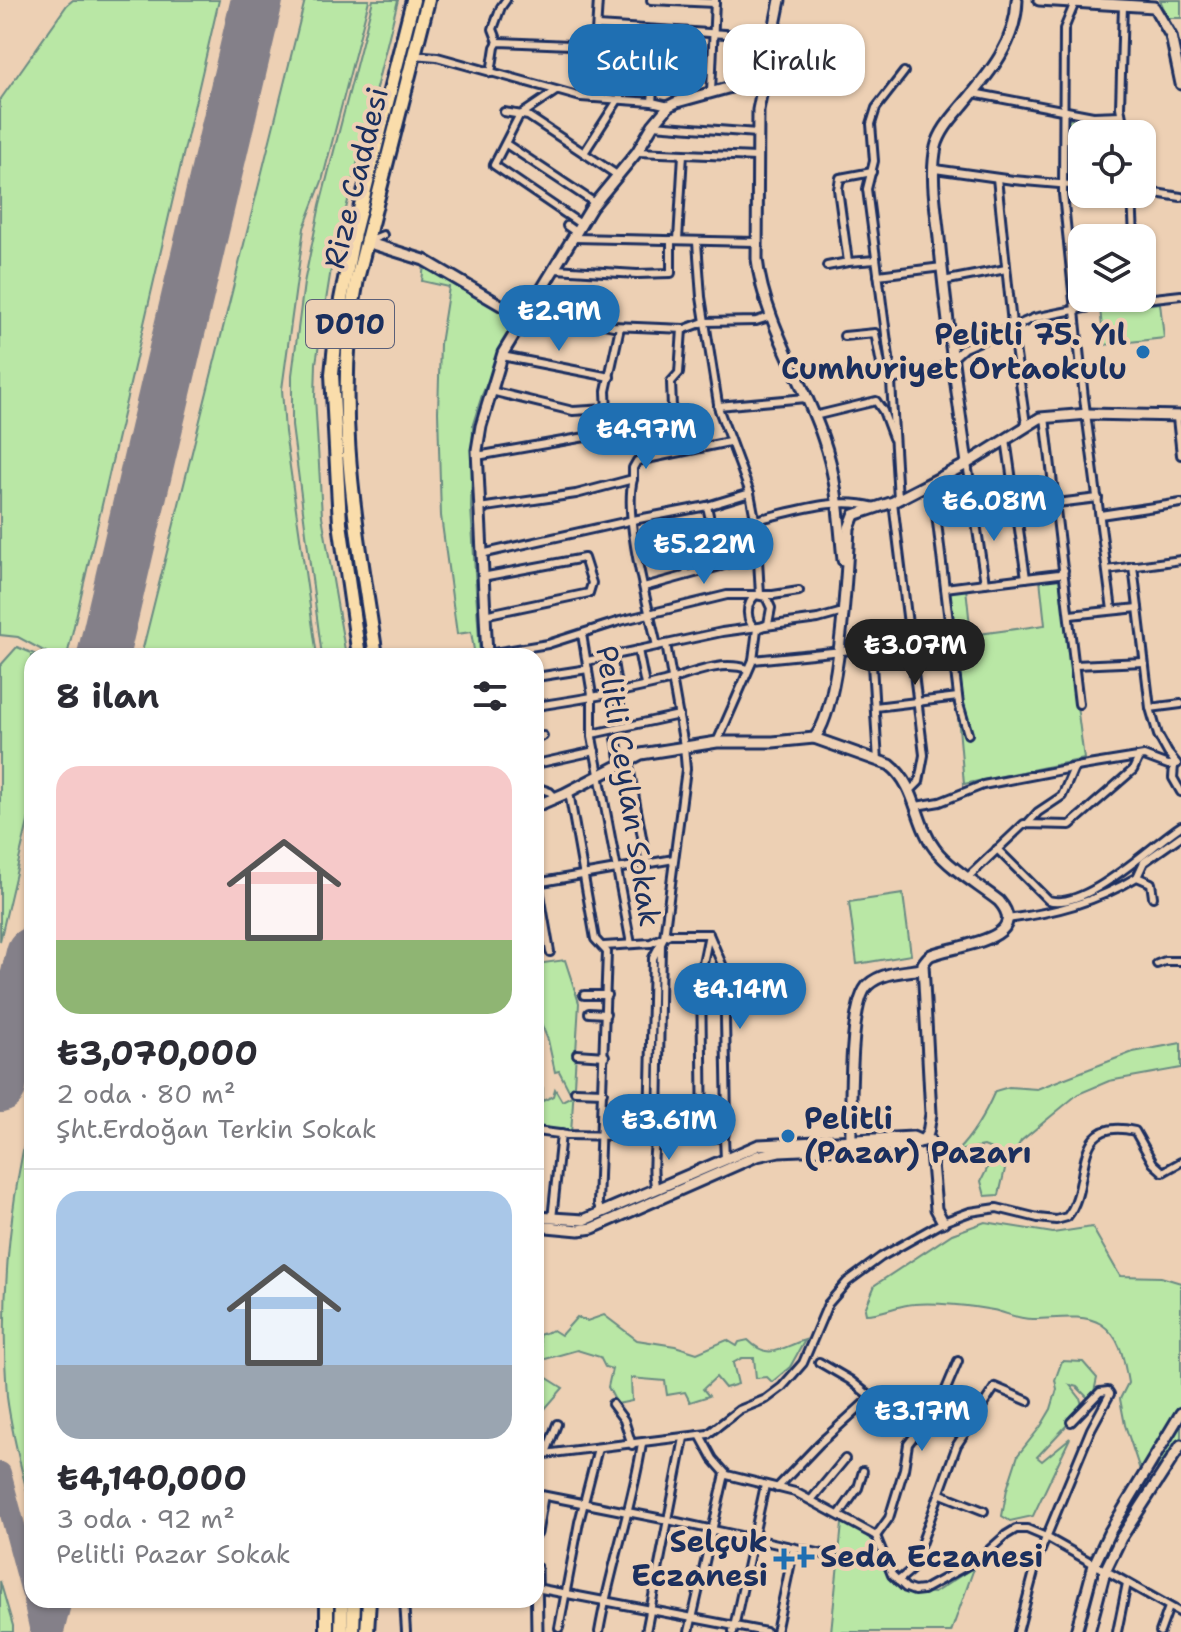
<!DOCTYPE html>
<html lang="tr">
<meta charset="utf-8">
<style>
body{margin:0;font-family:"Shantell Sans",sans-serif;background:#f2f2f3;color:#2b2b33;height:100vh;display:flex;flex-direction:column;font-size:30px;white-space:nowrap}
*{box-sizing:border-box;margin:0}
p{font-size:26px;color:#7c7c81}
.icon{flex:none;width:44px;height:44px;fill:none;stroke:currentColor;stroke-width:2;stroke-linecap:round;stroke-linejoin:round}
.map{position:relative;flex:1;overflow:hidden}
.sheet{position:absolute;left:24px;top:648px;width:520px;height:960px;display:flex;flex-direction:column;background:#fff;border-radius:24px;box-shadow:0 2px 6px #0004}
.sheet>*{flex:none}
.guide{position:absolute;left:568px;top:24px;width:492px;height:72px;display:flex;gap:16px}
.tools{position:absolute;left:1068px;top:120px;display:grid;gap:16px}
.tools a{display:grid;place-items:center;width:88px;height:88px;border-radius:16px;background:#fff;box-shadow:0 2px 6px #0004;font-size:40px}
.price{position:absolute;translate:-50% -68px;padding:0 18px;border-radius:28px;background:#1f6fb2;color:#fff;font-size:26px;line-height:52px;filter:drop-shadow(0 2px 4px #0008)}
.price::after{content:'';position:absolute;left:50%;top:48px;width:24px;height:18px;margin-left:-12px;background:inherit;clip-path:polygon(0 0,100% 0,50% 100%)}
.price.selected{background:#222;color:#fff}
ul{padding:0;list-style:none}
li{display:grid;align-content:center;gap:16px;height:424px;padding:0 32px}
li+li{border-top:2px solid #e1e1e2}
li span{display:grid;place-items:center;height:248px;border-radius:24px;color:#555}
li>.icon{margin-inline-start:auto}
span .icon{width:144px;height:144px;fill:#fffc;stroke-width:1}
li b{font-size:34px}
h2{display:flex;justify-content:space-between;align-items:center;height:96px;padding:0 32px;font-size:34px}
.tag{padding:0 28px;border-radius:24px;background:#fff;box-shadow:0 2px 6px #0004;font-size:28px;line-height:72px}
.tag.selected{background:#1f6fb2;color:#fff}
.map>svg:first-child{display:block}
</style>
<div class="map">
<svg width="1181" height="1632" viewBox="0 0 1181 1632">
<rect width="100%" height="100%" fill="#edd0b4"/>
<filter id="ink" filterUnits="userSpaceOnUse"><feTurbulence type="fractalNoise" baseFrequency=".0125" numOctaves="2"/><feDisplacementMap in="SourceGraphic" scale="16" xChannelSelector="R" yChannelSelector="G"/><feConvolveMatrix kernelMatrix="1 2 1 2 8 2 1 2 1" color-interpolation-filters="sRGB"/></filter>
<g filter="url(#ink)">
<!-- green -->
<g fill="#b9e7a5" stroke="#6a8b82" stroke-width="2">
<polygon points="73,0 219,0 67,656 53,656 18,637 0,635 0,100 67,5"/>
<polygon points="305,0 369,0 322,181 304,228 282,389 285,432 317,656 141,656"/>
<polygon points="373,0 398,0 331,269 316,363 315,397 322,516 346,656 322,656 292,426 292,375 304,283 320,205"/>
<polygon points="1160,0 1181,0 1181,18 1168,18"/>
<polygon points="1068,119 1114,124 1116,134 1082,134 1082,179 1066,178"/>
<polygon points="424,265 510,314 512,323 482,395 473,424 471,507 480,656 475,656 471,632 457,634 441,516 438,412 440,344 449,287 422,281"/>
<polygon points="1160,303 1164,338 1104,345 1100,309"/>
<polygon points="1060,575 1084,759 964,784 947,590 966,588 971,635 1045,625 1040,579"/>
<polygon points="17,647 39,656 32,656 32,805 0,941 0,666"/>
<polygon points="903,894 911,955 857,964 849,902"/>
<polygon points="565,960 579,1003 571,1134 536,1129 536,1079 543,1088 543,1101 553,1096 555,1089 562,1101 572,1096 559,1071 555,1072 548,1040 536,1011 536,964"/>
<path d="M1181,1043V1068L1109,1081L1078,1094L1021,1141L1005,1169L999,1195L985,1196L981,1181L996,1151L984,1146L957,1151C974,1134 985,1114 995,1091L1009,1087L1037,1089L1133,1052Z"/>
<path d="M32,1110V1512C23,1474 12,1436 7,1397C0,1300 9,1205 32,1110Z"/>
<path d="M985,1222L1053,1233L1092,1227L1120,1276L1161,1277L1181,1283V1437L1162,1465L1142,1476L1125,1425L1120,1399L1128,1383C1124,1361 1122,1338 1101,1324C1082,1313 1055,1319 1035,1319C1019,1320 1007,1313 993,1310C972,1306 935,1302 914,1304C897,1305 883,1314 866,1314L865,1309L875,1285L952,1234Z"/>
<path d="M604,1315L637,1340L675,1346L697,1353L727,1340L737,1346L739,1342L748,1340C770,1362 781,1347 805,1340L790,1367L772,1382L767,1377L756,1378L754,1358H742L733,1363L738,1384L725,1388L716,1377L703,1389L709,1396L690,1402L685,1392L667,1395L665,1381L631,1378L632,1401L617,1404L608,1387L612,1369L605,1367L600,1357L577,1350L542,1360L539,1335L553,1330L561,1335L577,1317L587,1321Z"/>
<polygon points="1062,1361 1083,1362 1097,1378 1094,1392 1089,1399 1077,1387 1070,1385 1080,1398 1083,1408 1037,1457 1042,1461 1070,1438 1033,1516 1010,1521 1002,1516 1007,1489 1018,1455 1041,1426 1051,1409 1057,1389 1055,1380"/>
<polygon points="544,1376 563,1388 536,1419 536,1385"/>
<polygon points="846,1523 873,1538 906,1591 934,1593 971,1569 973,1571 951,1632 831,1632 842,1524"/>
<polygon points="0,1581 13,1626 13,1632 0,1632"/>
</g>
<g fill="none" stroke-linecap="round" stroke-linejoin="round">
<!-- taxiway -->
<g stroke="#848089" stroke-width="22">
<polyline points="0,1473 32,1592"/>
<polyline points="34,1600 41,1632"/>
<polyline points="53,1632 61,1600"/>
</g>
<!-- runway -->
<g stroke="#848089" stroke-width="52">
<polyline points="103,656 257,0"/>
<polyline points="0,1087 32,953"/>
</g>
<defs>
<g id="street">
<polyline points="651,0 715,3"/>
<polyline points="1076,0 1064,29 1063,194 1084,398 1112,610"/>
<polyline points="1123,5 1120,107 1125,134"/>
<polyline points="597,26 773,37"/>
<polyline points="498,42 493,29 501,7 506,0"/>
<polyline points="413,55 437,57 581,97 652,102 669,106"/>
<polyline points="491,73 495,47 498,42 595,46"/>
<polyline points="556,91 519,116 494,165 582,225"/>
<polyline points="711,92 715,0"/>
<polyline points="973,93 1093,116 1121,115"/>
<polyline points="592,98 598,0"/>
<polyline points="652,102 658,30"/>
<polyline points="504,112 528,116 617,175"/>
<polyline points="653,125 757,133"/>
<polyline points="506,144 595,203"/>
<polyline points="637,152 756,157"/>
<polyline points="584,153 618,100"/>
<polyline points="935,169 1013,180 1082,186"/>
<polyline points="872,172 840,178 838,189 848,262 876,260"/>
<polyline points="997,178 1013,334 1026,424"/>
<polyline points="1142,191 1181,197"/>
<polyline points="1132,194 1134,238"/>
<polyline points="567,226 577,233"/>
<polyline points="574,238 756,242"/>
<polyline points="678,240 683,154"/>
<polyline points="368,241 383,235"/>
<polyline points="697,242 701,297 719,410 750,493 756,524 760,595"/>
<polyline points="827,266 848,262"/>
<polyline points="555,269 637,274 671,273 671,240"/>
<polyline points="878,275 942,267"/>
<polyline points="943,281 1006,269"/>
<polyline points="534,301 546,310 557,314 613,326 685,329 704,322 756,321 772,316"/>
<polyline points="844,336 875,333 882,370 892,380 942,368 964,348 1034,318 1109,303 1181,295"/>
<polyline points="502,356 610,377"/>
<polyline points="491,391 573,411 607,409"/>
<polyline points="718,406 806,398"/>
<polyline points="814,416 876,401 883,411 893,438"/>
<polyline points="1045,417 1079,704"/>
<polyline points="1177,418 1181,455"/>
<polyline points="608,433 606,391 620,327"/>
<polyline points="1006,439 1026,578"/>
<polyline points="477,456 614,432 668,416 672,408 671,382 679,373 682,329"/>
<polyline points="967,463 985,583 1059,574 1064,570"/>
<polyline points="633,479 633,468 637,461 729,442"/>
<polyline points="932,481 959,704 968,734"/>
<polyline points="898,499 890,365 867,189 874,161 871,124 876,108 904,72"/>
<polyline points="893,502 924,755 919,782 910,791"/>
<polyline points="707,506 720,566"/>
<path d="M479,508L576,494L633,479C623,518 648,605 657,646"/>
<polyline points="975,513 1098,498"/>
<polyline points="1100,515 1181,503"/>
<path d="M755,520C794,512 835,496 875,507"/>
<polyline points="481,554 633,520 707,506 750,493"/>
<polyline points="1107,570 1181,560"/>
<polyline points="687,575 682,550 685,545 714,537"/>
<polyline points="482,577 584,558 592,583 589,593 484,615"/>
<polyline points="644,587 757,556"/>
<polyline points="945,588 985,583"/>
<path d="M756,595L766,597L771,608L768,624L757,629C745,622 745,604 756,595Z"/>
<polyline points="1070,615 1138,608"/>
<polyline points="582,634 592,695 592,737 631,944"/>
<polyline points="871,648 878,761"/>
<polyline points="638,650 645,685"/>
<polyline points="487,654 548,644 620,621 727,595 773,595 799,591"/>
<polyline points="612,655 620,705"/>
<polyline points="753,660 951,640"/>
<polyline points="587,661 722,632 818,619 843,612"/>
<polyline points="1075,665 1144,662"/>
<polyline points="536,677 588,669"/>
<path d="M536,706C577,700 624,692 664,682C691,674 720,660 748,669"/>
<polyline points="875,707 958,697"/>
<polyline points="1150,708 1181,704"/>
<polyline points="592,734 679,715"/>
<polyline points="536,738 543,736"/>
<polyline points="616,738 621,763"/>
<polyline points="717,742 753,660 757,629"/>
<polyline points="628,761 647,864"/>
<polyline points="536,764 595,751"/>
<polyline points="1174,765 1173,778 1181,792"/>
<polyline points="536,787 550,792 556,798"/>
<polyline points="569,792 595,939 607,952 598,1204 601,1213"/>
<polyline points="916,806 940,802 983,785 1082,766 1144,756 1168,765 1177,764 1168,753 1158,735 1150,708 1133,566"/>
<polyline points="1028,823 1038,812 1062,796 1074,768"/>
<path d="M997,849L1048,900C1086,911 1150,846 1181,826"/>
<polyline points="968,877 1024,824 1070,825 1133,770 1139,757"/>
<polyline points="1137,877 1144,862 1181,836"/>
<polyline points="536,883 674,859"/>
<polyline points="538,883 550,952"/>
<path d="M1007,919C1054,913 1096,902 1137,877L1151,883L1153,897"/>
<polyline points="709,934 724,969 727,1118 724,1138"/>
<polyline points="604,946 651,943 670,934 709,934 701,973 703,1138"/>
<polyline points="1157,964 1165,961 1181,961"/>
<polyline points="584,995 607,995"/>
<polyline points="589,1013 606,1014"/>
<polyline points="577,1054 605,1056"/>
<polyline points="575,1091 603,1092"/>
<polyline points="536,1131 567,1135 724,1138 725,1159"/>
<polyline points="655,1137 649,1126 653,958 664,937 686,769 684,746 666,644"/>
<path d="M656,1190C651,1170 654,1145 658,1125L661,943"/>
<polyline points="552,1219 561,1134"/>
<polyline points="612,1404 624,1420 632,1445"/>
<polyline points="700,1435 713,1459 727,1475 795,1492 869,1532 876,1536 892,1575 906,1588 914,1591 923,1590 979,1559 1006,1535 1016,1529 1027,1529 1046,1537 1181,1613"/>
<polyline points="546,1453 557,1424"/>
<path d="M536,1455L708,1434L739,1410L766,1399L782,1387L803,1363L828,1304L847,1282L881,1257L943,1222L970,1212L997,1208L1038,1218L1056,1220L1067,1217C1094,1184 1068,1115 1135,1131L1153,1163L1163,1172L1181,1162"/>
<polyline points="777,1488 820,1443 871,1397 850,1380 819,1362"/>
<polyline points="536,1494 668,1520 832,1556"/>
<polyline points="941,1494 984,1511"/>
<polyline points="811,1500 845,1459"/>
<polyline points="839,1515 858,1488 863,1471"/>
<polyline points="876,1536 889,1518 904,1469 908,1444 921,1427 936,1413 958,1361"/>
<polyline points="898,1581 911,1570 916,1558 957,1445 995,1387 1028,1401"/>
<polyline points="536,1588 766,1632"/>
<polyline points="404,1600 406,1632"/>
<polyline points="559,1628 579,1522 598,1448"/>
<path d="M599,1632C610,1568 632,1508 642,1444"/>
<polyline points="646,1632 684,1438"/>
<polyline points="689,1632 725,1474"/>
<polyline points="733,1632 765,1485"/>
<polyline points="776,1632 794,1548"/>
<polyline points="1018,1632 1038,1557 1091,1429 1110,1394 1108,1391 1100,1392 1071,1422"/>
<polyline points="1117,1632 1127,1583"/>
<polyline points="1160,1632 1169,1607"/>
</g>
<g id="secondary">
<path d="M780,0L758,110L757,259C764,322 803,379 823,438C837,477 839,519 843,560"/>
<polyline points="1039,0 1154,7 1171,36 1181,84"/>
<polyline points="366,242 424,260 523,318"/>
<path d="M967,463C956,388 946,313 939,238C936,209 930,175 936,147C940,131 952,118 962,106C989,74 1016,43 1017,0"/>
<polyline points="487,656 477,450 481,426 503,353 591,208 637,152 653,125 669,106 677,102 742,84 764,84"/>
<path d="M814,738L890,765C917,786 915,823 935,849C949,868 980,886 999,901C1034,941 950,946 931,955C927,957 926,960 923,964L931,1114L928,1133L922,1141"/>
<path d="M536,806L564,794L641,754L717,742H773L814,738C840,711 847,569 849,528L854,515L893,502L963,466L1040,418L1088,414L1181,416"/>
<path d="M851,1146C851,1116 848,1003 868,985C882,972 904,972 922,969"/>
<polyline points="536,1217 584,1220 759,1145 913,1137 922,1141 930,1140 936,1209 943,1222"/>
<polyline points="536,1226 579,1230 593,1228 757,1156 779,1151 911,1145 922,1141"/>
<polyline points="536,1533 542,1497"/>
<polyline points="536,1569 537,1632"/>
<polyline points="1076,1632 1094,1565 1109,1533 1181,1413"/>
<polyline points="1089,1632 1105,1571 1121,1538 1181,1445"/>
</g>
<g id="highway">
<polyline points="359,656 340,523 332,374 338,315 354,233 413,0"/>
<path d="M376,656C357,530 332,406 357,279L428,0"/>
<polyline points="327,1632 327,1600"/>
<polyline points="341,1632 342,1600"/>
<polyline points="353,1632 354,1600"/>
<polyline points="367,1632 369,1600"/>
</g>
</defs>
<!-- street casing -->
<use href="#street" stroke="#1b2f5e" stroke-width="12"/>
<!-- secondary casing -->
<use href="#secondary" stroke="#1b2f5e" stroke-width="15"/>
<!-- highway casing -->
<use href="#highway" stroke="#1b2f5e" stroke-width="18"/>
<!-- street -->
<use href="#street" stroke="#edd0b4" stroke-width="6"/>
<!-- secondary -->
<use href="#secondary" stroke="#edd0b4" stroke-width="9"/>
<!-- highway -->
<use href="#highway" stroke="#faddab" stroke-width="12"/>
</g>
</g>
<!-- markers -->
<g fill="#1f6fb2" stroke="#edd0b4" stroke-width="3">
<circle cx="1143" cy="352" r="8"/>
<circle cx="788" cy="1136" r="8"/>
<path d="M800 1545h8v8h8v8h-8v8h-8v-8h-8v-8h8z"/>
<path d="M780 1547h8v8h8v8h-8v8h-8v-8h-8v-8h8z"/>
</g>
<g text-anchor="middle" stroke-width="8" stroke-linejoin="round" paint-order="stroke">
<!-- shield labels -->
<rect fill="#edd0b4" stroke="#5a5f78" stroke-width="2" x="306" y="300" width="88" height="48" rx="6"/>
<g font-size="28" font-weight="bold" fill="#1b2f5e">
<text x="350" y="334">D010</text>
</g>
<!-- street labels -->
<g font-size="30" fill="#1b2f5e" stroke="#edd0b4">
<text transform="translate(356 178) rotate(-76)" y="10">Rize Caddesi</text>
<text transform="translate(628 786) rotate(81)" y="10">Pelitli Ceylan Sokak</text>
</g>
<!-- poi labels -->
<g font-size="30" font-weight="bold" fill="#1b2f5e" stroke="#edd0b4" text-anchor="end">
<text x="1127" y="345">Pelitli 75. Yıl<tspan x="1127" dy="34">Cumhuriyet Ortaokulu</tspan></text>
<text x="804" y="1129" text-anchor="start">Pelitli<tspan x="804" dy="34">(Pazar) Pazarı</tspan></text>
<text x="768" y="1552">Selçuk<tspan x="768" dy="34">Eczanesi</tspan></text>
<text x="820" y="1567" text-anchor="start">Seda Eczanesi</text>
</g>
</g>
</svg>
<div class="tools">
<a><svg class="icon" aria-label="locate" viewBox="0 0 24 24"><circle cx="12" cy="12" r="6"/><path d="M12 2v4M12 18v4M2 12h4M18 12h4"/></svg></a>
<a><svg class="icon" aria-label="layers" viewBox="0 0 24 24"><path d="M12 4l9 5-9 5-9-5zM3 14l9 5 9-5"/></svg></a>
</div>
<b class="price" style="left:559px;top:353px">₺2.9M</b>
<b class="price" style="left:646px;top:471px">₺4.97M</b>
<b class="price" style="left:994px;top:543px">₺6.08M</b>
<b class="price" style="left:704px;top:586px">₺5.22M</b>
<b class="price selected" style="left:915px;top:687px">₺3.07M</b>
<b class="price" style="left:740px;top:1031px">₺4.14M</b>
<b class="price" style="left:669px;top:1162px">₺3.61M</b>
<b class="price" style="left:922px;top:1453px">₺3.17M</b>
<div class="guide">
<a class="tag selected">Satılık</a>
<a class="tag">Kiralık</a>
</div>
<section class="sheet">
<h2>8 ilan<svg class="icon" aria-label="filters" viewBox="0 0 24 24"><path d="M4 7h16M4 17h16"/><circle cx="9" cy="7" r="2"/><circle cx="15" cy="17" r="2"/></svg></h2>
<ul>
<li><span style="background:linear-gradient(#f6c9c9 70%,#8fb573 0)"><svg class="icon" aria-label="home" viewBox="0 0 24 24"><path d="M3 11l9-7 9 7M6 9v11h12V9"/></svg></span><div><b>₺3,070,000</b><p>2 oda · 80 m²</p><p>Şht.Erdoğan Terkin Sokak</p></div></li>
<li><span style="background:linear-gradient(#a9c7e8 70%,#9aa5b1 0)"><svg class="icon" aria-label="home" viewBox="0 0 24 24"><path d="M3 11l9-7 9 7M6 9v11h12V9"/></svg></span><div><b>₺4,140,000</b><p>3 oda · 92 m²</p><p>Pelitli Pazar Sokak</p></div></li>
</ul>
</section>
</div>
